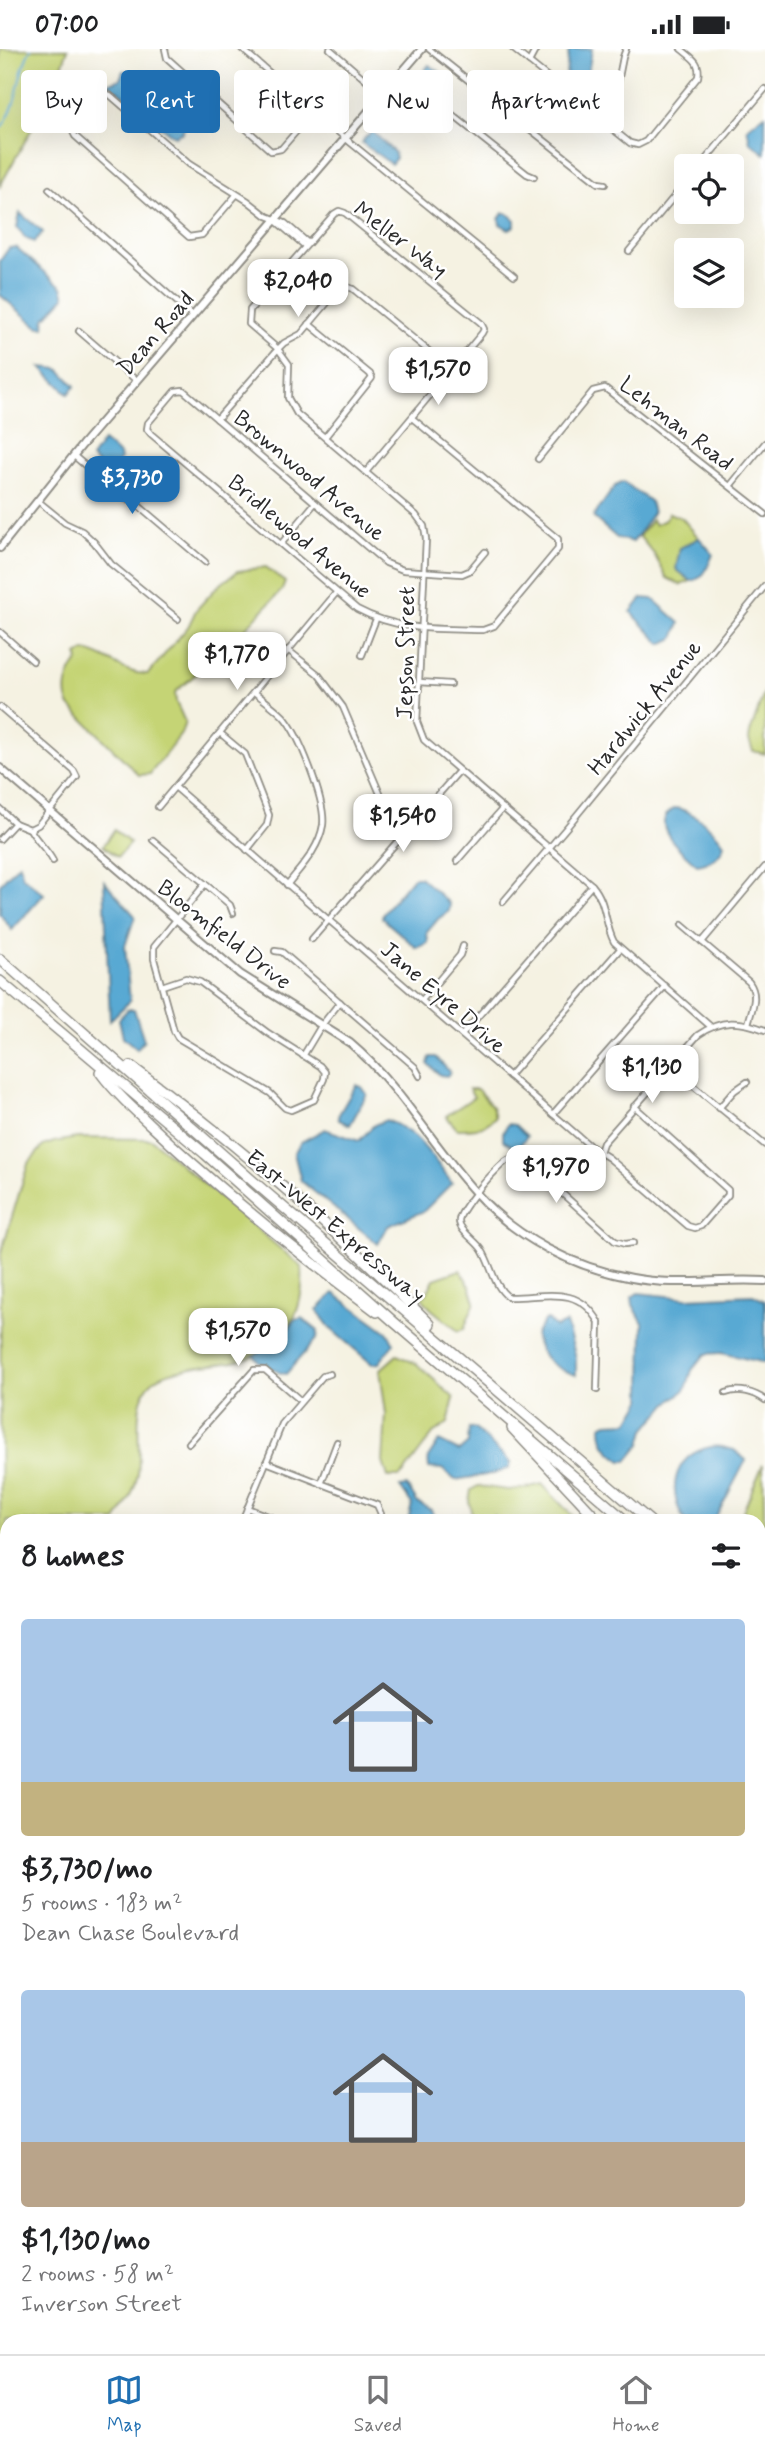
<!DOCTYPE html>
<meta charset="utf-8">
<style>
body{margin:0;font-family:Mynerve,sans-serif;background:#f2f2f2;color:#202124;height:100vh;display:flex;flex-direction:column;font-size:26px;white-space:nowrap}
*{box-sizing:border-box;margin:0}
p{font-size:23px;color:#757577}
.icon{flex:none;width:38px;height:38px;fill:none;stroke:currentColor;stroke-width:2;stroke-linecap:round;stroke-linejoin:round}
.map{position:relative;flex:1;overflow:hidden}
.details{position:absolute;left:0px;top:1465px;width:766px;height:842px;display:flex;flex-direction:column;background:#fff;border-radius:21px 21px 0 0;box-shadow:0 7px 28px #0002}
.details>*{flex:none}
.guide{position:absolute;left:21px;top:21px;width:724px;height:63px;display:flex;gap:14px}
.controls{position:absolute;left:674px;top:105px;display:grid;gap:14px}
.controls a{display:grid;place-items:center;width:70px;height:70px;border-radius:7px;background:#fff;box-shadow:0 7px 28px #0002;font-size:35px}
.price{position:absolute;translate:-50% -60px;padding:0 16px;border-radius:14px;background:#fff;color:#222;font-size:23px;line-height:46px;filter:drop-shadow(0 2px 4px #0008)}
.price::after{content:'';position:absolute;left:50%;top:42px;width:21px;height:16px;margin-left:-10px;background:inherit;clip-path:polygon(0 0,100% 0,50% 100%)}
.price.current{background:#1f6fb2;color:#fff}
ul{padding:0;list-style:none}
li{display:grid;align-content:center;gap:14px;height:371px;padding:0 21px}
li span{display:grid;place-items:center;height:217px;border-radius:7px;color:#555}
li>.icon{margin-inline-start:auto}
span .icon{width:126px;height:126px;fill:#fffc;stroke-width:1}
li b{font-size:30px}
h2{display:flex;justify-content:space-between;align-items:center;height:84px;padding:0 21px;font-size:30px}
.chip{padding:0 24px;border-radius:7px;background:#fff;box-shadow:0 7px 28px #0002;font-size:24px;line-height:63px}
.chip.current{background:#1f6fb2;color:#fff}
.status{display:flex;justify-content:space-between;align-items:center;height:49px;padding:0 35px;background:#fff;direction:ltr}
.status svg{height:19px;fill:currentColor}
.dock{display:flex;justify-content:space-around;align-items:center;height:98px;border-top:2px solid #e0e0e0;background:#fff;font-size:19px;color:#757577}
.dock a{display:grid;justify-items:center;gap:4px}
.dock .current{color:#1f6fb2}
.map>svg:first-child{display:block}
</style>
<div class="status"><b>07:00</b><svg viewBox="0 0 49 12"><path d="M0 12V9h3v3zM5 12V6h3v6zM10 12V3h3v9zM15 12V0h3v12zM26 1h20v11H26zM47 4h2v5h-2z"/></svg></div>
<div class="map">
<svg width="765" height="2305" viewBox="0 0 765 2305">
<rect width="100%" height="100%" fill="#fff"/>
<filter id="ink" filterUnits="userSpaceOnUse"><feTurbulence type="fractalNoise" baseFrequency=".0143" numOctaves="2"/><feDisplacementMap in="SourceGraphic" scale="14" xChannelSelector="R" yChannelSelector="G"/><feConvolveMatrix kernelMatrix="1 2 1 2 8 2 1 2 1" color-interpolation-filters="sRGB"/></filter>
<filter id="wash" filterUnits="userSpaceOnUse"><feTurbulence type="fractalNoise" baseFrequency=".00686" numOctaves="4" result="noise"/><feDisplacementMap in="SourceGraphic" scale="28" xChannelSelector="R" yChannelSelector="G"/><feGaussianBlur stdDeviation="1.57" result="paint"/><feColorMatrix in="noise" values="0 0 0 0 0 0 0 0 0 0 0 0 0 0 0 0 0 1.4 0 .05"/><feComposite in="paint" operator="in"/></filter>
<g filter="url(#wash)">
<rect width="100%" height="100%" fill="#f5f2e2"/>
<!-- green -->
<g fill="#c5d475" stroke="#788050" stroke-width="2">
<polygon points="0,0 68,0 55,38 0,137"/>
<polygon points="669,464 682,469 699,489 680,500 676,520 691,532 681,536 667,529 654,505 639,487 652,471 655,476 665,471"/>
<path d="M266,518L285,533L282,541L230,596L175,643L176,653L185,673L181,685L150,725L139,726L70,657C62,642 68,624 79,611L77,606L85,602C108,606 124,626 148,625L188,578L196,561L217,538L238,522Z"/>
<polygon points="765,641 765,705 753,702 749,691 750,684"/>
<polygon points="114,781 130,794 118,808 103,797"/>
<path d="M469,1040H477L492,1057L495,1068C484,1080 473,1080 457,1080L446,1067L474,1048Z"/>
<path d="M77,1089L151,1090L302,1218C305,1266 285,1302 235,1312C221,1315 207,1315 193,1318C179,1321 164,1323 153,1332C130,1350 142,1397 138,1424C135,1442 127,1457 116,1472H7V1622L0,1616L1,1204L28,1115L43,1097L54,1093Z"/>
<polygon points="460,1221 470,1237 475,1253 464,1280 458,1282 430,1259 421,1248 426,1246 434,1230"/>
<polygon points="397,1306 417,1315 454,1349 448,1374 433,1385 403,1425 399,1428 388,1428 383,1413 386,1365 380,1321"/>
<polygon points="763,1415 765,1508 760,1514 760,1472 739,1472"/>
<polygon points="542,1435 577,1472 501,1472 494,1466 488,1472 473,1472 469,1453 471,1441 478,1437 508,1441 522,1440"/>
<polygon points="765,1845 765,1953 760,1953 760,1847"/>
<polygon points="0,2049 7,2067 7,2300 34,2300 35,2305 0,2305"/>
<polygon points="224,2300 414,2300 422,2305 222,2305"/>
</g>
<!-- water -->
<g fill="#59a9d3" stroke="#426a7f" stroke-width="2">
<polygon points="569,0 592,0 587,30 580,38 566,26"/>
<polygon points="429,16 440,23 434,33 429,34 421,26"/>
<polygon points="123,22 127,22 172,62 184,77 183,83 175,87 170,85 117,41 109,40 108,35 120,30"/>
<polygon points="765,65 765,105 750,93 747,79"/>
<polygon points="372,82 394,103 396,109 391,115 362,94 364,90"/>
<polygon points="20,164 43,183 34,193 25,189 17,178"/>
<polygon points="503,164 507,164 515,171 515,177 509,180 500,175 499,170"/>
<polygon points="16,198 62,238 65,248 45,269 44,279 37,277 0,246 0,212 9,199"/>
<polygon points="41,318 59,320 75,337 68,345"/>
<polygon points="103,392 119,405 120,411 108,425 91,409"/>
<polygon points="623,433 650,452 653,464 633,493 617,489 593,468 615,437"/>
<path d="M699,489L713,505C708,517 705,530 691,532L676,520L680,499Z"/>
<polygon points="642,549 653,550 680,574 674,589 661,595 631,563"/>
<path d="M676,759C692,761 715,781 724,795C721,808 710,814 697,816C682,803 645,773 676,759Z"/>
<polygon points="19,815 23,828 44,845 12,881 0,865 0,835"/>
<polygon points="413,828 420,828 450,855 449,862 438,870 427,883 428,894 417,899 382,869 383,864"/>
<polygon points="104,832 135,867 125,897 130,952 110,971"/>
<polygon points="128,960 134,960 144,991 137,1000 123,988 119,970"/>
<polygon points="430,1008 436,1008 450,1023 447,1027 440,1026 428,1015"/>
<polygon points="356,1036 362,1038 367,1045 350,1076 339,1071 338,1067"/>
<path d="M386,1071C419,1083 431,1107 452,1134L424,1162L388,1177L378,1195L301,1132L294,1104L301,1093L325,1080L359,1092L374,1076Z"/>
<polygon points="508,1075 515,1076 527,1087 517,1100 503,1091 503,1083"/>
<polygon points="334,1244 387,1283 394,1294 379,1314 372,1315 331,1280 317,1261"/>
<path d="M638,1244L687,1249L753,1246L765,1252V1314L721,1304L705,1305L692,1321L686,1340L667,1355L645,1381L641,1395L627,1412H622C608,1402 601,1396 601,1377L607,1374L629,1373L642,1351L643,1274L633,1256L632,1248Z"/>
<path d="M302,1269L318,1282L317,1289L286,1325C276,1325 269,1315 259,1313L254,1306L282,1290L295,1271Z"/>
<path d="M547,1271L555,1278L566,1274L576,1308V1326C554,1319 540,1310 535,1286L544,1272Z"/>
<polygon points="469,1379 475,1380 511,1414 509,1419 492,1425 455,1431 442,1420 429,1419 428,1409 439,1392 459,1402 468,1394"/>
<path d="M718,1397L734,1401L746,1411L714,1472H685C664,1439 676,1400 718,1397Z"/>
<polygon points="407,1437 417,1453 431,1461 436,1472 408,1472 412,1455 400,1438"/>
<polygon points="760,1984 765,1987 765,2050 760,2083 765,2088 765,2143 760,2145"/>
<polygon points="437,2300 475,2300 472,2305 440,2305"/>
</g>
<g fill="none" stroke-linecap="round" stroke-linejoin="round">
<!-- stream -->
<path stroke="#59a9d3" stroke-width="2" d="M0,80C21,55 15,27 31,0"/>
</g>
</g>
<g filter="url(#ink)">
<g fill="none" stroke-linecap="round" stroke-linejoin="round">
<defs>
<g id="street">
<polyline points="165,0 167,9 271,102 281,100 314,62"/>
<polyline points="242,0 351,94 514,227"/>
<polyline points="330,0 383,46"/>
<polyline points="429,0 598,134 605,135"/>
<path d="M513,0L630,94L638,96L646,92L698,28C701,13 692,9 681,0"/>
<polyline points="529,13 536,0"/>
<polyline points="401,25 527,125 534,128"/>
<polyline points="597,67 616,43 623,8 626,0"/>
<polyline points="700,117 765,40"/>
<polyline points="49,140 193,267"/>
<path d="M237,145L202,186L189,188L75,87C65,72 86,57 95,45L105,44L110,46L189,115L248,152L267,167L285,174L308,194"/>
<polyline points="276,172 305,197"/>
<polyline points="629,202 686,133"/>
<polyline points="309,275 370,325 372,329 325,388"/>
<polyline points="79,282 137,332"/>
<path d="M412,369L558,490V500L494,577L483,581C438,580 398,582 357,560L151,385L147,380L148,374L175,342L183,341L386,514L403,521L462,525L469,522L485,503"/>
<polyline points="217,370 278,300 284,294 301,285 338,241 345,237 353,240 452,321"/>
<polyline points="74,407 120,446 138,456 205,513"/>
<polyline points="538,410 593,342 605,339 765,465"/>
<path d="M366,423L482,284L484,280L481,274L345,164L339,162L334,165L250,261L249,275L278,300L289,315L288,349L297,365L416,466L424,477L426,490L417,673L424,691L592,836C607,853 604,874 614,893L710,977"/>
<polyline points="730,437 765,394"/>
<polyline points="38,452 65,474 82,482 94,493 111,515 178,570"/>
<polyline points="281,495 315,454"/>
<polyline points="0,583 33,612"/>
<polyline points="288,601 318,625 343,658 381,747 412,776"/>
<polyline points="362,606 376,570"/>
<polyline points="419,633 450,635"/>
<path d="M254,643C264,651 274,658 283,667C299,684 326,753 323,776C319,800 301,818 287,836"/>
<polyline points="0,658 74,722 77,728 38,776 30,780 15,774 0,760"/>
<polyline points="220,684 245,705 269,766 267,776 247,801"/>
<polyline points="175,738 590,1097 609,1109 688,1177 695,1179 701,1177 728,1146 728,1141 634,1057"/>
<polyline points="158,758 336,544"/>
<path d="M30,780C36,792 47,800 53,812"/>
<polyline points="0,790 15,774"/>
<polyline points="153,791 230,856 233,864"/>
<polyline points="457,812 503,759"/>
<polyline points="503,853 567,778 765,537"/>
<path d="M682,876L749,933C759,947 752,959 748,975"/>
<polyline points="312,890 459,722"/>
<polyline points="702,893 765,818"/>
<polyline points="275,902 282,903 415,1018 420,1027"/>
<polyline points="162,937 186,929 200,933 268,984 320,1017 325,1023 324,1030 314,1051 291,1061 285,1059 270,1044 178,989 174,982 154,910 154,898 205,835"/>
<polyline points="422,951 460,906 463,897"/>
<polyline points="462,986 592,836"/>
<polyline points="303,1007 321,977 340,953"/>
<polyline points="669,1017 765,1096"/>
<polyline points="509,1027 620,900"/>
<polyline points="719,1059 734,1042 747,1033"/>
<polyline points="553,1065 665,937"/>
<path d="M587,1123L598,1109L603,1094L698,986C721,970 740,971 765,981"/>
<path d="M597,1341L599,1273C577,1234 543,1249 508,1248C493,1236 492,1217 482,1201C477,1192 459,1182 459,1172C458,1162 500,1113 510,1110C515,1109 521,1111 526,1112L615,1192L625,1195L633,1194"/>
<path d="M726,1344C739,1339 754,1343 765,1351"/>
<polyline points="189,1394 254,1321 265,1321 301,1352"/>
<polyline points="266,1413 377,1456 381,1465 378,1472"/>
<polyline points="321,1435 337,1393"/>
<polyline points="247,1459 281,1472"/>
<polyline points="242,1472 282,1375 323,1327 330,1325"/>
<polyline points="0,1859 7,1865"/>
<polyline points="0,1926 7,1932"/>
<polyline points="0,1991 7,1986"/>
</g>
<g id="secondary">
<polyline points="0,499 82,396 422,0"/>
<path d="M0,719L240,925L350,994C401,1037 432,1096 476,1144C517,1190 573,1218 632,1229C677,1238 721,1229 765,1232"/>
<polyline points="760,1571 765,1557"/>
<polyline points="760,1596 765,1581"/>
<polyline points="0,1632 7,1638"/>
<polyline points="760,1774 765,1774"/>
<polyline points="760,1784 765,1784"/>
</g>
<g id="highway">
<polyline points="0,910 254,1133 650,1472"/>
<polyline points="0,932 205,1105 394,1273 626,1472"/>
<path d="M131,1017C237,1095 337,1181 430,1275"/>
<path d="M100,1023C119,1049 147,1072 171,1095C237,1155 306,1210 377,1263"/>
<polyline points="512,1379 599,1472"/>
<polyline points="760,1625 765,1630"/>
<polyline points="760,1641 765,1639"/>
</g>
</defs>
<!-- street casing -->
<use href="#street" stroke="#908e86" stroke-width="8"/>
<!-- secondary casing -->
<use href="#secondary" stroke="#908e86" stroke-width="10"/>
<!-- highway casing -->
<use href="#highway" stroke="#908e86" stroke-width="12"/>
<!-- street -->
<use href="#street" stroke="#fff" stroke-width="4.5"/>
<!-- secondary -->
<use href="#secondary" stroke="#fff" stroke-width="6"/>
<!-- highway -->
<use href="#highway" stroke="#fff" stroke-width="9"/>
<defs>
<g id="highway-bridge">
<polyline points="760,1564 765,1568"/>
<polyline points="760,1584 765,1588"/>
</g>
</defs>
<!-- highway-bridge casing -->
<use href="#highway-bridge" stroke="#908e86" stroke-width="12" stroke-linecap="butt"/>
<!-- highway-bridge -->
<use href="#highway-bridge" stroke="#fff" stroke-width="9"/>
</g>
</g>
<g text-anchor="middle" stroke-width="5" stroke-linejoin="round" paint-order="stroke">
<!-- street labels -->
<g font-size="23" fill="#2b2b2b" stroke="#fff">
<text transform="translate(401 190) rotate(37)" y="8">Meller Way</text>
<text transform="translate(155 284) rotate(-49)" y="8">Dean Road</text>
<text transform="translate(677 374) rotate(38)" y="8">Lehman Road</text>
<text transform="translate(310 426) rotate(40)" y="8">Brownwood Avenue</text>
<text transform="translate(300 487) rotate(40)" y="8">Bridlewood Avenue</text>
<text transform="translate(405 604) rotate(-89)" y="8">Jepson Street</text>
<text transform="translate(644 658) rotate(-51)" y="8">Hardwick Avenue</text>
<text transform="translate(225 885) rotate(38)" y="8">Bloomfield Drive</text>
<text transform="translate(444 948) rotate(41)" y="8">Jane Eyre Drive</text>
<text transform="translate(336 1177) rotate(40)" y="8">East-West Expressway</text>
</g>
</g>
</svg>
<div class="controls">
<a><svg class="icon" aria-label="locate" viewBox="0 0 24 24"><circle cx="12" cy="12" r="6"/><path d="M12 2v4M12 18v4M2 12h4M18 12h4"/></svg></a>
<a><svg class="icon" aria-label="layers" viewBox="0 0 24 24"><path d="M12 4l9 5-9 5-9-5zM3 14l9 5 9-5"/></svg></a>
</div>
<b class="price" style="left:298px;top:270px">$2,040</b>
<b class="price" style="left:438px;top:358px">$1,570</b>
<b class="price current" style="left:132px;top:467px">$3,730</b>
<b class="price" style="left:237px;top:643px">$1,770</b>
<b class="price" style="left:403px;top:805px">$1,540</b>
<b class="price" style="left:652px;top:1056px">$1,130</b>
<b class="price" style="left:556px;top:1156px">$1,970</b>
<b class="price" style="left:238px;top:1319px">$1,570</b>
<div class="guide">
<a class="chip">Buy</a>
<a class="chip current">Rent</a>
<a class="chip">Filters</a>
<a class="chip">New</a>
<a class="chip">Apartment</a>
</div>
<section class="details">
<h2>8 homes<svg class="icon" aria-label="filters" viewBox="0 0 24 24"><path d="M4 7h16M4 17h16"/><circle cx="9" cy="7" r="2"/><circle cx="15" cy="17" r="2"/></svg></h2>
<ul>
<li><span style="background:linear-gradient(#a9c7e8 75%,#c2b280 0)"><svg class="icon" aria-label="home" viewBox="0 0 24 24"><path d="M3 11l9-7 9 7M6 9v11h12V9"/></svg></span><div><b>$3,730/mo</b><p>5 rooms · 183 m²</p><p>Dean Chase Boulevard</p></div></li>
<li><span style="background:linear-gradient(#a9c7e8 70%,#b9a48a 0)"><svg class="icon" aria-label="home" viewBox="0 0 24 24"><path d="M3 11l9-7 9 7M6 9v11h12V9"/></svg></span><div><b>$1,130/mo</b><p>2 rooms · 58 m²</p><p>Inverson Street</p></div></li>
</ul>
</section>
</div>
<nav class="dock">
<a class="current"><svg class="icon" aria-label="map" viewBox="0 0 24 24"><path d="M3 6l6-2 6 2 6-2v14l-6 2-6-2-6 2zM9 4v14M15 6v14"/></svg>Map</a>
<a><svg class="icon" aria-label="saved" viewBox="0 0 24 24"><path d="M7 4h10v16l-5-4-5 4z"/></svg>Saved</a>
<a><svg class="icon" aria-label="home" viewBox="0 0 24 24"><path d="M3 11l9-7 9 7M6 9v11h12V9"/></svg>Home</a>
</nav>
